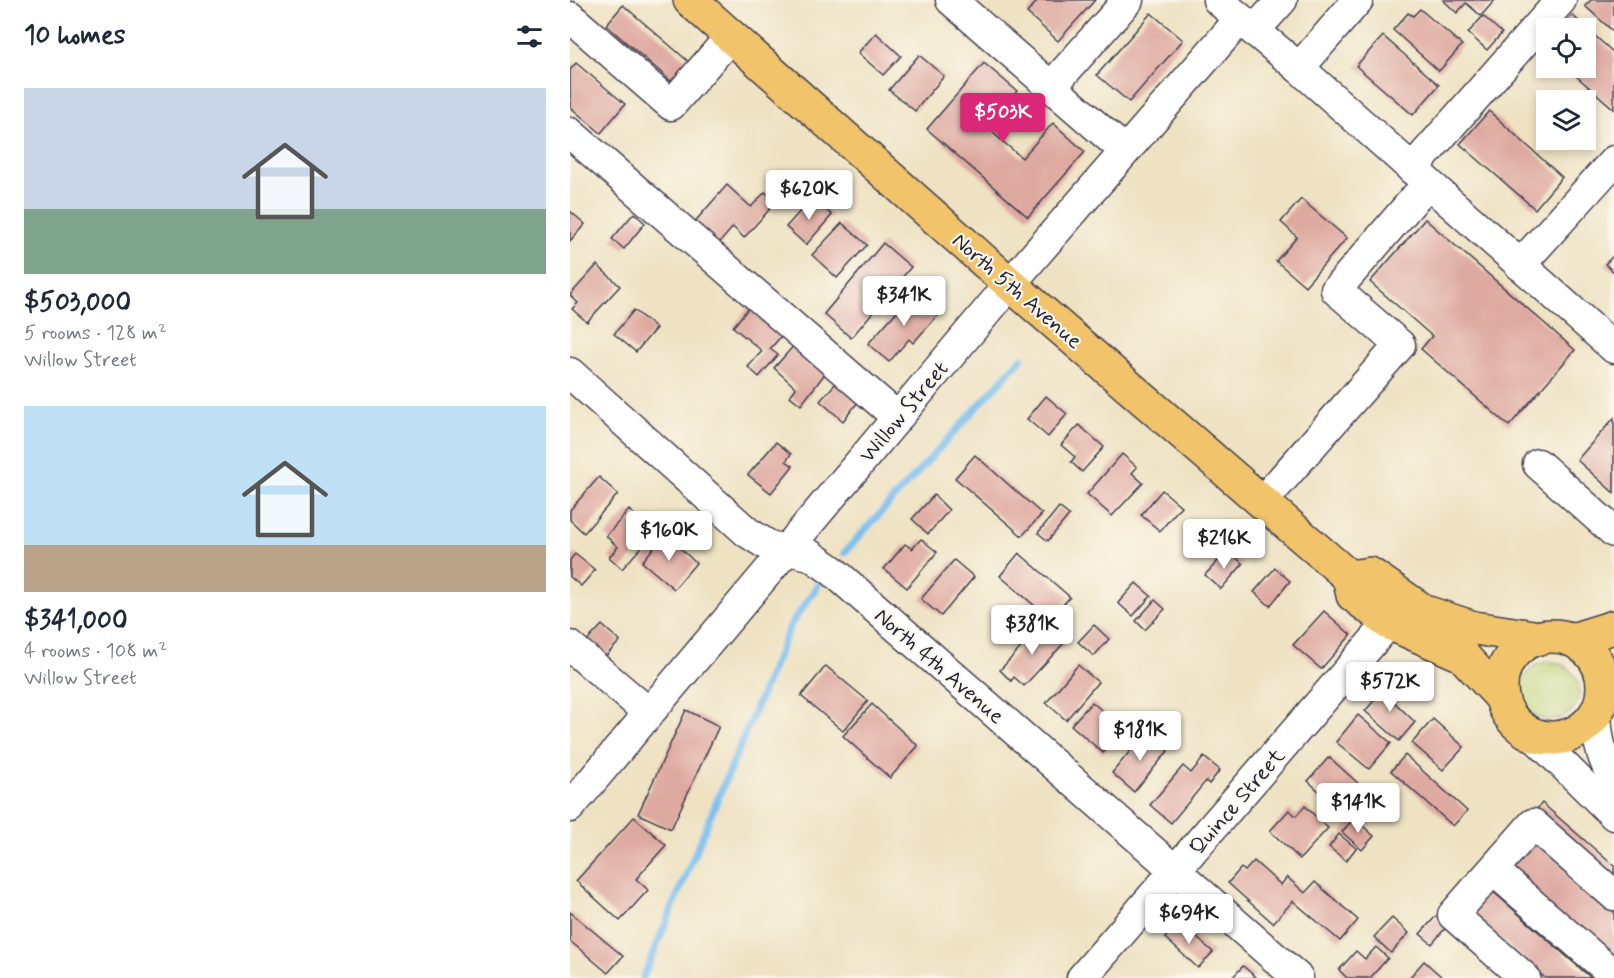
<!DOCTYPE html>
<meta charset="utf-8">
<style>
body{margin:0;font-family:Mynerve,sans-serif;background:#f6f6f7;color:#1f2937;height:100vh;display:flex;flex-direction:column;font-size:22px;white-space:nowrap}
*{box-sizing:border-box;margin:0}
p{font-size:20px;color:#747a83}
.icon{flex:none;width:33px;height:33px;fill:none;stroke:currentColor;stroke-width:2;stroke-linecap:round;stroke-linejoin:round}
.map{position:relative;flex:1;overflow:hidden}
.panel{display:flex;flex-direction:column;background:#fff;width:570px}
.panel>*{flex:none}
.buttons{position:absolute;left:966px;top:18px;display:grid;gap:12px}
.buttons a{display:grid;place-items:center;width:60px;height:60px;border-radius:0px;background:#fff;box-shadow:0 3px 9px #0003;font-size:30px}
.price{position:absolute;translate:-50% -51px;padding:0 14px;border-radius:6px;background:#fff;color:#222;font-size:20px;line-height:39px;filter:drop-shadow(0 2px 3px #0008)}
.price::after{content:'';position:absolute;left:50%;top:36px;width:18px;height:14px;margin-left:-9px;background:inherit;clip-path:polygon(0 0,100% 0,50% 100%)}
.price.active{background:#db2777;color:#fff}
ul{padding:0;list-style:none}
li{display:grid;align-content:center;gap:12px;height:318px;padding:0 24px}
li span{display:grid;place-items:center;height:186px;border-radius:0px;color:#555}
li>.icon{margin-inline-start:auto}
span .icon{width:108px;height:108px;fill:#fffc;stroke-width:1}
li b{font-size:26px}
h2{display:flex;justify-content:space-between;align-items:center;height:72px;padding:0 24px;font-size:26px}
main{display:flex;flex:1;min-height:0}
.map>svg:first-child{display:block}
</style>
<main>
<section class="panel">
<h2>10 homes<svg class="icon" aria-label="filters" viewBox="0 0 24 24"><path d="M4 7h16M4 17h16"/><circle cx="9" cy="7" r="2"/><circle cx="15" cy="17" r="2"/></svg></h2>
<ul>
<li><span style="background:linear-gradient(#c9d6e8 65%,#7fa58c 0)"><svg class="icon" aria-label="home" viewBox="0 0 24 24"><path d="M3 11l9-7 9 7M6 9v11h12V9"/></svg></span><div><b>$503,000</b><p>5 rooms · 128 m²</p><p>Willow Street</p></div></li>
<li><span style="background:linear-gradient(#bfe0f5 75%,#b9a48a 0)"><svg class="icon" aria-label="home" viewBox="0 0 24 24"><path d="M3 11l9-7 9 7M6 9v11h12V9"/></svg></span><div><b>$341,000</b><p>4 rooms · 108 m²</p><p>Willow Street</p></div></li>
</ul>
</section>
<div class="map">
<svg width="1044" height="978" viewBox="0 0 1044 978">
<rect width="100%" height="100%" fill="#fbf7ec"/>
<filter id="ink" filterUnits="userSpaceOnUse"><feTurbulence type="fractalNoise" baseFrequency=".0167" numOctaves="2"/><feDisplacementMap in="SourceGraphic" scale="12" xChannelSelector="R" yChannelSelector="G"/><feConvolveMatrix kernelMatrix="1 2 1 2 8 2 1 2 1" color-interpolation-filters="sRGB"/></filter>
<filter id="wash" filterUnits="userSpaceOnUse"><feTurbulence type="fractalNoise" baseFrequency=".008" numOctaves="4" result="noise"/><feDisplacementMap in="SourceGraphic" scale="24" xChannelSelector="R" yChannelSelector="G"/><feGaussianBlur stdDeviation="1.35" result="paint"/><feColorMatrix in="noise" values="0 0 0 0 0 0 0 0 0 0 0 0 0 0 0 0 0 1.4 0 .05"/><feComposite in="paint" operator="in"/></filter>
<g filter="url(#wash)">
<rect width="100%" height="100%" fill="#efe2c2"/>
<!-- green -->
<circle fill="#b9d075" stroke="#6e7958" stroke-width="1.5" cx="980" cy="691" r="29"/>
<g fill="none" stroke-linecap="round" stroke-linejoin="round">
<!-- stream -->
<g stroke="#7abff1" stroke-width="7">
<polyline points="274,553 452,358"/>
<polyline points="73,978 220,626 248,585"/>
</g>
</g>
<g id="blocks">
<!-- building -->
<g fill="#dea9a0">
<polygon points="468,0 525,0 488,41 457,13"/>
<polygon points="873,0 925,0 911,16 896,3 887,13"/>
<polygon points="1021,0 1044,0 1044,32 1015,6"/>
<polygon points="53,5 119,62 102,82 36,25"/>
<polygon points="850,9 892,45 869,71 823,30 838,13 843,16"/>
<polygon points="581,13 613,40 559,102 527,75"/>
<polygon points="1002,15 1044,53 1044,109 997,68 1016,68 1016,28 990,28"/>
<polygon points="913,16 932,33 917,50 898,33"/>
<polygon points="306,33 331,56 313,75 288,53"/>
<polygon points="813,36 869,85 843,115 786,66"/>
<polygon points="349,55 374,76 345,111 319,90"/>
<polygon points="6,63 55,104 31,133 0,107 0,70"/>
<polygon points="414,63 447,91 416,127 452,158 483,123 515,152 458,217 357,129"/>
<polygon points="919,111 992,177 965,209 890,144"/>
<polygon points="157,185 181,207 195,192 206,202 174,238 163,227 145,248 121,226"/>
<polygon points="242,198 262,215 236,245 216,227"/>
<polygon points="731,199 777,238 735,286 706,261 727,237 711,222"/>
<polygon points="0,211 15,224 0,241"/>
<polygon points="64,213 75,223 54,249 42,239"/>
<polygon points="855,219 1005,350 939,426 851,349 862,336 800,282"/>
<polygon points="272,223 297,245 267,278 242,255"/>
<polygon points="313,243 341,267 281,338 254,314"/>
<polygon points="1044,255 1044,272 1035,264"/>
<polygon points="27,265 50,286 17,322 2,309 8,303 0,295"/>
<polygon points="344,292 369,314 343,343 339,339 319,362 298,344"/>
<polygon points="180,306 213,334 200,349 208,355 189,377 178,367 192,351 163,327"/>
<polygon points="64,310 86,328 66,352 44,334"/>
<polygon points="226,343 257,371 231,405 220,396 226,388 204,368"/>
<polygon points="266,383 288,402 273,421 250,401"/>
<polygon points="476,396 497,414 478,437 457,419"/>
<polygon points="1044,418 1044,493 1007,460"/>
<polygon points="509,425 534,447 512,472 501,462 505,457 491,445"/>
<polygon points="206,442 221,454 216,461 223,466 201,493 178,475"/>
<polygon points="552,454 567,467 562,473 573,483 542,516 517,494"/>
<polygon points="405,455 472,514 452,536 385,478"/>
<polygon points="29,477 48,494 14,533 0,520 0,510"/>
<polygon points="592,490 611,506 590,531 571,515"/>
<polygon points="364,495 379,510 358,534 342,519"/>
<polygon points="489,507 499,515 478,541 468,533"/>
<polygon points="59,510 84,533 52,569 39,557 48,547 36,536"/>
<polygon points="95,534 126,563 104,589 72,562"/>
<polygon points="351,539 367,552 337,588 314,569 335,544 342,549"/>
<polygon points="658,550 673,564 651,589 635,575"/>
<polygon points="449,553 500,597 480,619 430,576"/>
<polygon points="5,554 25,570 11,586 0,577 0,560"/>
<polygon points="384,560 404,577 371,616 351,599"/>
<polygon points="705,568 720,581 700,606 684,592"/>
<polygon points="566,583 581,596 563,616 548,603"/>
<polygon points="585,600 595,609 575,630 566,621"/>
<polygon points="754,611 781,635 751,669 723,645"/>
<polygon points="473,624 494,643 454,686 444,677 441,681 430,670"/>
<polygon points="32,625 50,641 31,661 14,644"/>
<polygon points="524,625 539,639 524,656 508,642"/>
<polygon points="508,665 528,682 496,720 476,703"/>
<polygon points="256,666 298,701 273,731 231,696"/>
<polygon points="820,683 831,693 823,701 845,722 829,741 795,711"/>
<polygon points="522,702 549,725 540,736 545,740 533,753 501,725"/>
<polygon points="302,704 348,746 320,778 273,736"/>
<polygon points="116,710 149,726 101,829 68,814"/>
<polygon points="788,715 821,743 799,769 766,742"/>
<polygon points="863,719 894,747 873,770 842,743"/>
<polygon points="575,733 598,751 564,792 542,773"/>
<polygon points="835,755 897,811 883,826 821,771"/>
<polygon points="634,757 650,770 639,784 636,781 601,823 580,805 613,766 621,773"/>
<polygon points="759,757 790,785 774,802 760,788 753,795 738,781"/>
<polygon points="972,803 1044,866 1044,888 962,815"/>
<polygon points="735,806 758,828 730,859 700,831 719,810 726,816"/>
<polygon points="64,817 96,845 66,879 78,890 50,921 6,881"/>
<polygon points="784,818 804,836 792,850 772,832"/>
<polygon points="769,834 786,848 776,861 759,847"/>
<polygon points="961,837 1044,910 1044,965 934,869"/>
<polygon points="684,861 711,885 717,877 735,893 745,882 788,920 770,941 723,901 703,923 658,883 671,868 675,871"/>
<polygon points="919,888 1021,978 975,978 899,911"/>
<polygon points="0,912 53,956 38,973 0,941"/>
<polygon points="866,916 877,926 862,944 850,934"/>
<polygon points="822,918 839,933 821,953 804,937"/>
<polygon points="609,922 643,952 628,968 595,938"/>
<polygon points="806,947 818,958 800,978 777,978 769,970 786,951 795,959"/>
<polygon points="854,961 873,978 839,978"/>
<polygon points="673,966 687,978 662,978"/>
</g>
</g>
</g>
<g filter="url(#ink)">
<use href="#blocks" fill-opacity="0" stroke="#413f4f" stroke-width="1.5"/>
<g fill="none" stroke-linecap="round" stroke-linejoin="round">
<defs>
<g id="minor">
<polyline points="381,0 555,151"/>
<polyline points="648,0 729,68 1044,348"/>
<polyline points="0,17 101,105 161,36"/>
<polyline points="684,31 712,0"/>
<polyline points="729,68 788,0"/>
<polyline points="481,87 558,0"/>
<polyline points="0,133 327,417"/>
<polyline points="842,169 991,0"/>
<polyline points="950,265 1044,161"/>
<polyline points="0,373 177,532 199,546 240,555 263,571 728,978"/>
<polyline points="968,464 1044,532"/>
<polyline points="692,502 830,345 766,290 858,183"/>
<polyline points="0,646 79,713"/>
<path d="M1026,713C1027,738 1031,757 1044,780"/>
<polyline points="962,734 1044,815"/>
<polyline points="0,807 440,284 670,19"/>
<polyline points="923,870 1044,975"/>
<polyline points="512,978 819,623"/>
<polyline points="955,978 883,915 963,824 1044,895"/>
</g>
<g id="major">
<polyline points="120,0 440,284 779,577 783,595 819,623 892,655 932,698"/>
<polyline points="779,577 800,574 855,612 904,628 970,638"/>
<circle cx="982" cy="687" r="51"/>
<polyline points="1002,640 1044,627"/>
</g>
</defs>
<!-- minor casing -->
<use href="#minor" stroke="#413f4f" stroke-width="33"/>
<!-- major casing -->
<use href="#major" stroke="#413f4f" stroke-width="36"/>
<!-- minor -->
<use href="#minor" stroke="#fff" stroke-width="30"/>
<!-- major -->
<use href="#major" stroke="#f1c36a" stroke-width="33"/>
</g>
</g>
<g text-anchor="middle" stroke-width="4.5" stroke-linejoin="round" paint-order="stroke">
<!-- street labels -->
<g font-size="22" fill="#22223b" stroke="#fbf7ec">
<text transform="translate(448 290) rotate(41)" y="8">North 5th Avenue</text>
<text transform="translate(333 411) rotate(-50)" y="8">Willow Street</text>
<text transform="translate(370 665) rotate(41)" y="8">North 4th Avenue</text>
<text transform="translate(666 801) rotate(-49)" y="8">Quince Street</text>
</g>
</g>
</svg>
<div class="buttons">
<a><svg class="icon" aria-label="locate" viewBox="0 0 24 24"><circle cx="12" cy="12" r="6"/><path d="M12 2v4M12 18v4M2 12h4M18 12h4"/></svg></a>
<a><svg class="icon" aria-label="layers" viewBox="0 0 24 24"><path d="M12 4l9 5-9 5-9-5zM3 14l9 5 9-5"/></svg></a>
</div>
<b class="price active" style="left:433px;top:144px">$503K</b>
<b class="price" style="left:239px;top:221px">$620K</b>
<b class="price" style="left:334px;top:327px">$341K</b>
<b class="price" style="left:99px;top:562px">$160K</b>
<b class="price" style="left:654px;top:570px">$216K</b>
<b class="price" style="left:462px;top:656px">$381K</b>
<b class="price" style="left:820px;top:713px">$572K</b>
<b class="price" style="left:570px;top:762px">$181K</b>
<b class="price" style="left:788px;top:834px">$141K</b>
<b class="price" style="left:619px;top:945px">$694K</b>
</div>
</main>
